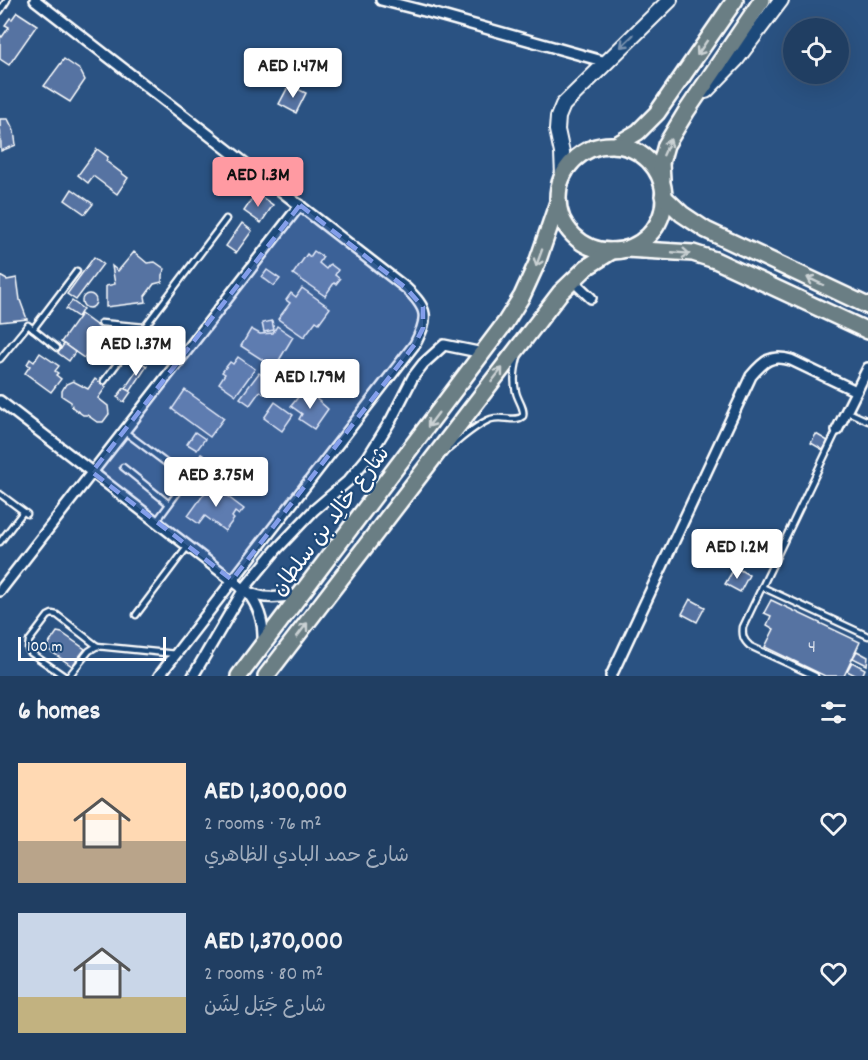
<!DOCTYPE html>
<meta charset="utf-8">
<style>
body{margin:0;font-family:Dekko,"Playpen Sans Arabic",sans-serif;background:#284568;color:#f1f3f6;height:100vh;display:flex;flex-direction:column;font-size:22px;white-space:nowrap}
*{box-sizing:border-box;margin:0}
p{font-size:20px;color:#a2aebe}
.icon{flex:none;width:33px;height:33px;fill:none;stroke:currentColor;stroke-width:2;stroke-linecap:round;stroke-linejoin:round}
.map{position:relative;height:676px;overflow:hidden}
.sheet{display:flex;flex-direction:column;background:#203e62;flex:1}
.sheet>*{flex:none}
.buttons{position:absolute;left:783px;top:18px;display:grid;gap:12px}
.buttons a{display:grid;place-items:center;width:66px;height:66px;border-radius:50%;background:#203e62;box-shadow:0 6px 24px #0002,0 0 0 2px #3d5777;font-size:30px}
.scale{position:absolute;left:18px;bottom:15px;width:148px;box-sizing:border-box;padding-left:6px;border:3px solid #fff;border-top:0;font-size:16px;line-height:21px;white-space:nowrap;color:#fff;-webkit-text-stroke:4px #1f4a7a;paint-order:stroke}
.price{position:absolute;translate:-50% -51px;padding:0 14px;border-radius:6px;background:#fff;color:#222;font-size:20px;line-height:39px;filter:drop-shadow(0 2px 3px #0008)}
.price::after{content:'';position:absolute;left:50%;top:36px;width:18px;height:14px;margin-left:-9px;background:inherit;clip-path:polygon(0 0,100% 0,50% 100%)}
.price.on{background:#ff9aa2;color:#111}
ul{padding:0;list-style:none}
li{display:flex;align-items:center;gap:18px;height:150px;padding:0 18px}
li span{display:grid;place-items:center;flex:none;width:168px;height:120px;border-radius:0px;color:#555}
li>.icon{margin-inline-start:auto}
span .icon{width:72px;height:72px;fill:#fffc;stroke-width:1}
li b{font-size:26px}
h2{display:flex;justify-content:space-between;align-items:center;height:72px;padding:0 18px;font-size:26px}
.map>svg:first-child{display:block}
</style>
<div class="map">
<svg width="868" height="676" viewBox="0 0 868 676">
<rect width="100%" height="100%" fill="#2a5282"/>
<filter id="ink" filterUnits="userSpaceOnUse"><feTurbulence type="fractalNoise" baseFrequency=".0167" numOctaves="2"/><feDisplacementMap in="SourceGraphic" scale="12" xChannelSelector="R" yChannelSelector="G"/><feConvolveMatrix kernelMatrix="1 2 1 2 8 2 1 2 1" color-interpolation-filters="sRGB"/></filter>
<g filter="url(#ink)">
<!-- building -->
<g fill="#5773a2" stroke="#fff" stroke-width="1.5">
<polygon points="17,12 37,25 9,65 0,59 0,35 2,37 9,27 5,25 10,18 12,19"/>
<polygon points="64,59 80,70 85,80 70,102 44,86"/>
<polygon points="289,85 306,93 296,113 279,104"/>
<polygon points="0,119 8,119 14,131 16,145 1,151"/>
<polygon points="97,149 108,157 106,161 128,178 117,194 93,176 88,183 78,175"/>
<polygon points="72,189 93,204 85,214 65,200"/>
<polygon points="256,193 273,205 261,223 244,211"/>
<polygon points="242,223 252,231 236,253 226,246"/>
<polygon points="314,251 323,257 319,263 326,269 330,264 338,270 335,275 340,279 336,284 334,283 325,296 293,274 307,254 310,257"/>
<polygon points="134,252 147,263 155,262 165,269 162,275 162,282 154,284 145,296 146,302 106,307 106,286 115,284 112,266 118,271"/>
<polygon points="94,257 103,264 76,300 67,294"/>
<polygon points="267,270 280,279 274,286 262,277"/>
<polygon points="0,276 7,280 17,278 20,300 27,319 0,322"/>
<polygon points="302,288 330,308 319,323 316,321 304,337 278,319 290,303 286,300 291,293 296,297"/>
<circle cx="89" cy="301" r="7"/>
<polygon points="72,301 83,309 78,317 66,309"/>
<polygon points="81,314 104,331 84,358 61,342"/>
<polygon points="272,321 274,330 264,332 262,323"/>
<polygon points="277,326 293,337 278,362 269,364 241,346 251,329 260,334 273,333"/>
<polygon points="64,344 75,352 69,361 58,353"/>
<polygon points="134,348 145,355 141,362 130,355"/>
<polygon points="40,353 59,366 55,371 58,373 56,375 61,379 51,392 25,373 30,366 27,364 30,359 34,362"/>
<polygon points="238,357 255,369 236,395 219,383 225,374 222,372 230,362 233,364"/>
<polygon points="142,363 147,366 130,392 125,388"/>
<polygon points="259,373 272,382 264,394 260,391 250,405 240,398"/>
<polygon points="95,379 106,387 98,398 108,406 109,414 103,422 97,422 87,415 83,415 72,407 71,402 62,396 62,391 66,384 73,381 88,389"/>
<polygon points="124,388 131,392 124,402 117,397"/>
<polygon points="185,390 224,418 210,437 172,409"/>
<polygon points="310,393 328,409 314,429 299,419 302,414 291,406 299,396"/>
<polygon points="275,402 293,415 282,431 264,418"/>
<polygon points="195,432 205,439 197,450 187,444"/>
<polygon points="816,434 828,441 823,450 811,443"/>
<polygon points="201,454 209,459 204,467 196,462"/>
<polygon points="231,463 244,471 241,476 228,467"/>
<polygon points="211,484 244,509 239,515 235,512 232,517 234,519 225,531 205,516 199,524 188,516"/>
<polygon points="735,567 749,575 740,592 725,584"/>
<polygon points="690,599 705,607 697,622 682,614"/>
<polygon points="771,600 860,642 844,676 825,676 765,647 774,629 767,625 771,616 764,613"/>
<polygon points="57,632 62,633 85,649 72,666 49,650 48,645"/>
<polygon points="857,651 868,657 867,665 853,658"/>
<polygon points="852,662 865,669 862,676 857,676 847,671"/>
</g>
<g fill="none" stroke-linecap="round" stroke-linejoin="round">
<defs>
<g id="lane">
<polyline points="0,11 7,0"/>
<polyline points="101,323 145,327 184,353"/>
<polyline points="33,329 77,271"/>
<polyline points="0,359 28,325 57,348"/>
<polyline points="104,381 226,219"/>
<polyline points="846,411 868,421"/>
<polyline points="125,432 178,472 182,479 181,488 156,522"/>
<path d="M447,450C460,440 475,425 491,419C503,415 515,423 523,416C525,408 518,401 516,392C513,381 515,368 518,357"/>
<polyline points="123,467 169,504"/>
<polyline points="0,494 27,514"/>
<polyline points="0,542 23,512"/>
<polyline points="762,587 868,636"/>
<polyline points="136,615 188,546"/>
<polyline points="64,676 31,653 28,649 29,641 48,616 52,614 57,615 97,646"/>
<polyline points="69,676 89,651 97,646 176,654"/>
<path d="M815,676L750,646C743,640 742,635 743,627L837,430"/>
</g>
<g id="street">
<path d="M35,0L406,288C428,309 429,317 415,344L159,676"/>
<polyline points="381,0 428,12 606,62"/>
<polyline points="572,280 591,298"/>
<path d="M0,401L246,591C265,601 282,597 302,594"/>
<polyline points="837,430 868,368"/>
<polyline points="0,591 300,205"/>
<path d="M248,593C259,607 264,624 263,642"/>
<polyline points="193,676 244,589 276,550 314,510 348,481 368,457 391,420 413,377 423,364 444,345 483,353"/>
<path d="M611,676L751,376C764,361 771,354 791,360L856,391"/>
</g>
<g id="secondary">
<polyline points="706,91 736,60 781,0"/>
<polyline points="563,176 562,153 557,130 558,117 563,105 670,0"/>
</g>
<g id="primary">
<polyline points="616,145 638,132 657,113 735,0"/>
<circle cx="611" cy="198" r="53"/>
<polyline points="662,179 661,163 666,145 686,112 762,0"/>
<polyline points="663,196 682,214 706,230 868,306"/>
<polyline points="626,249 693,253 715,260 868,331"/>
<polyline points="239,676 505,323 522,296 537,263 558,202"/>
<polyline points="266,676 560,293 587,267 612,251"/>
</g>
</defs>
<!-- lane casing -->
<use href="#lane" stroke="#fff" stroke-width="9"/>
<!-- street casing -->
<use href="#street" stroke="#fff" stroke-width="14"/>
<!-- secondary casing -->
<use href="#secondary" stroke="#fff" stroke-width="18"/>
<!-- primary casing -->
<use href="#primary" stroke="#fff" stroke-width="20"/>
<!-- lane -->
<use href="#lane" stroke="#1f4a7a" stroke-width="4.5"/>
<!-- street -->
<use href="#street" stroke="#1f4a7a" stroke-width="9"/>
<!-- secondary -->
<use href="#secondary" stroke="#1f4a7a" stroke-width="14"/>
<!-- primary -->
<use href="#primary" stroke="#6b7e84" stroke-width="15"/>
</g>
<!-- one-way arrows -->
<defs><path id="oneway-shaft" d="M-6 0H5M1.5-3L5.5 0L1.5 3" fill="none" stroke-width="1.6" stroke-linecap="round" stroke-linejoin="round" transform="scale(1.5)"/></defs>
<use stroke="#7992af" href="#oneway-shaft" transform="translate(627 41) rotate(136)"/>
<g stroke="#cbd2d4">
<use href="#oneway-shaft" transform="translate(702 48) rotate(124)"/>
<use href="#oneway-shaft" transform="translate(667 147) rotate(-66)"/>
<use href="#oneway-shaft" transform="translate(681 253) rotate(5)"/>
<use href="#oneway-shaft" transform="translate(539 258) rotate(110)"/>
<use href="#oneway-shaft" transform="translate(815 281) rotate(-155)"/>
<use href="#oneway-shaft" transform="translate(497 375) rotate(-52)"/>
<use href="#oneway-shaft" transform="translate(433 420) rotate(127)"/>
<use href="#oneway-shaft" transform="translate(302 630) rotate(-53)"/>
</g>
</g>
<!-- marked area -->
<path fill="#839eea" fill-opacity="0.2" stroke="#839eea" stroke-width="4.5" stroke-dasharray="12 8" stroke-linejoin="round" d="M300,205L406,288L423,307V328L415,344L232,580L92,472Z"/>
<g text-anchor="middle" stroke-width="4.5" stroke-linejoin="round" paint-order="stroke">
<!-- number labels -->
<g font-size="20" fill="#d5dce8">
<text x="812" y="652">4</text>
</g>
<!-- street labels -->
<g font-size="22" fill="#fff" stroke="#1f4a7a">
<text transform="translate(329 520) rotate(-53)" y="8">شارع خالِد بن سلطان</text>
</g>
</g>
</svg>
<div class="buttons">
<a><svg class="icon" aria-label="locate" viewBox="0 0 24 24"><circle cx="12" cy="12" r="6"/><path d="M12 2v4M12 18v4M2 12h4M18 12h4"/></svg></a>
</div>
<div class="scale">100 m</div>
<b class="price" style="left:293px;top:99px">AED 1.47M</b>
<b class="price on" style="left:258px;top:208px">AED 1.3M</b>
<b class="price" style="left:136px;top:377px">AED 1.37M</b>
<b class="price" style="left:310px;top:410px">AED 1.79M</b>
<b class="price" style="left:216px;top:508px">AED 3.75M</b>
<b class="price" style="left:737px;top:580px">AED 1.2M</b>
</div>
<section class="sheet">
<h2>6 homes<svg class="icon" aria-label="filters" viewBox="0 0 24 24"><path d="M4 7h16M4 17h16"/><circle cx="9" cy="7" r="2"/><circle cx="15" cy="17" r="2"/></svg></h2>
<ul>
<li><span style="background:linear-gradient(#ffd9b3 65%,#b9a48a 0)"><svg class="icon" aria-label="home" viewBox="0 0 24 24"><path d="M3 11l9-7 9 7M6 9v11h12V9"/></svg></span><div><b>AED 1,300,000</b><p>2 rooms · 76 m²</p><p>شارع حمد البادي الظاهري</p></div><svg class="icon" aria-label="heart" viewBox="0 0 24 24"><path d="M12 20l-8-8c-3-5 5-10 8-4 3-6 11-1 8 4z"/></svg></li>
<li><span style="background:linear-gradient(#c9d6e8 70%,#c2b280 0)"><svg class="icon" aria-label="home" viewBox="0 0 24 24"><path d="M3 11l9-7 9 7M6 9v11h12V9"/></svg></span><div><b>AED 1,370,000</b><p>2 rooms · 80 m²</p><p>شارع جَبَل لِشَن</p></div><svg class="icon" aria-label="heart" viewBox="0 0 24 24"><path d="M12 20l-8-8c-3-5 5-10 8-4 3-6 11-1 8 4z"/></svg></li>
</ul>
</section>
